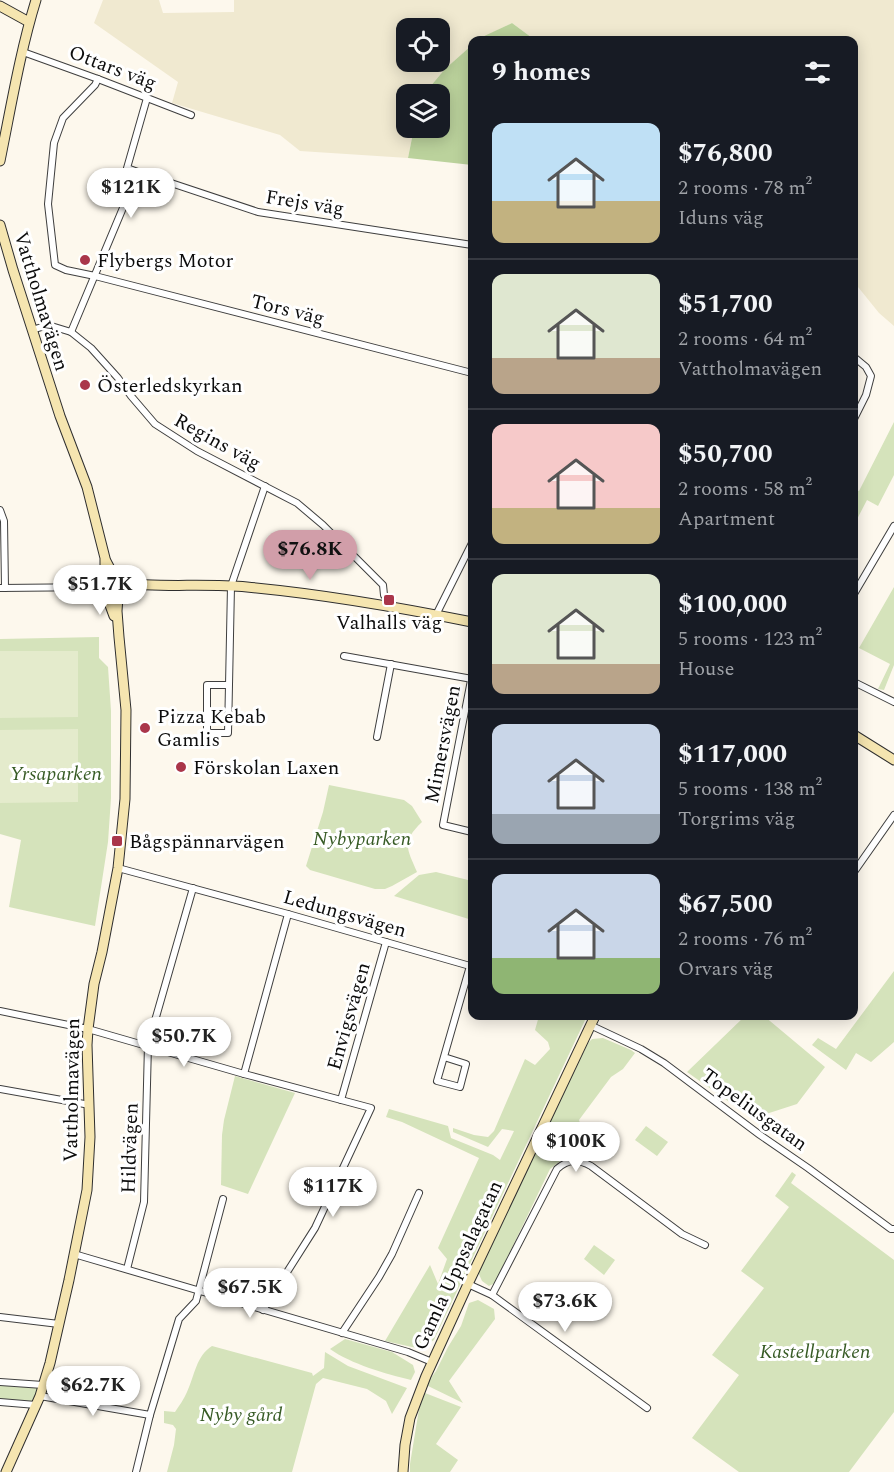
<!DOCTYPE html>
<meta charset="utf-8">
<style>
body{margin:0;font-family:Spectral,serif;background:#20242c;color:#f1f3f6;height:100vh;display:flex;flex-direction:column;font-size:22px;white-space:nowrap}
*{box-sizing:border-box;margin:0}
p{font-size:20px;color:#9ea1a6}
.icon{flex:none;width:33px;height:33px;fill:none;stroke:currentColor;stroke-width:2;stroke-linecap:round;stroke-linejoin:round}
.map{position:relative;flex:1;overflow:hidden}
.details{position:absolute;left:468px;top:36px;width:390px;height:984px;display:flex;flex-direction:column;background:#171b24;border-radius:12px;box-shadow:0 3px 15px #0003}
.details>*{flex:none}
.controls{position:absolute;left:396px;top:18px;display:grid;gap:12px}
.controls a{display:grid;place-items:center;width:54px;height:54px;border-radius:12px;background:#171b24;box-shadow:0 3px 15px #0003;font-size:30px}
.price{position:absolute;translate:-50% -51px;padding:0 14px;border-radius:21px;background:#fff;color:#222;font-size:20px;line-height:39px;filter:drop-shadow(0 2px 3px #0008)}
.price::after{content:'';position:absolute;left:50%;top:36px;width:18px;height:14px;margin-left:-9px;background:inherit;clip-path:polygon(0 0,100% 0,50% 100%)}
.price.active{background:#d19ea9;color:#111}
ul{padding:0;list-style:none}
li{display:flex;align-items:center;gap:18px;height:150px;padding:0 24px}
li+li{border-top:2px solid #363941}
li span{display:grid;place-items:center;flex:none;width:168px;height:120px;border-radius:12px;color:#555}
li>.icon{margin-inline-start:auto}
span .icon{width:72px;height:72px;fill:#fffc;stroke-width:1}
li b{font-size:26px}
h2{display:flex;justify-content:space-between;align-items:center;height:72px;padding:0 24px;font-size:26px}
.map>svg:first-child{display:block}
</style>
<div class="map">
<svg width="894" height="1472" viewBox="0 0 894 1472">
<rect width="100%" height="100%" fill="#fdf8ed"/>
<!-- farmland -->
<path fill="#f0e9d0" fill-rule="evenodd" d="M103,0H159L163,13L234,12V0H894V326L879,313L854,282V40H535L512,23L478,40H472V45L445,69L424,94H406V128H414L408,158L300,151L280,135L172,103L178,82L94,23ZM406,28H440V62H406Z"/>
<!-- green -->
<g fill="#d5e3bb">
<polygon points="894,422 894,475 878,506 867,500 854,525 854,489 859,491"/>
<polygon points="894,587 894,665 884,690 878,689 890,664 859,648"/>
<polygon points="99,637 99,658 108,667 111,711 111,798 108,842 95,926 9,907 21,840 0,834 0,639"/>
<path d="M329,785L404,800L412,806L422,822C401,842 407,848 417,872L392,886L385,889H375L310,870L306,866L323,812Z"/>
<polygon points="436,872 472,881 472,920 394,896 419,875"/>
<polygon points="894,971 894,1042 871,1062 856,1053 846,1070 812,1045 818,1038 836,1049"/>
<polygon points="539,1016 587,1016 434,1340 421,1349 385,1341 430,1265 438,1284 447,1259 438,1248 479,1158 402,1122 386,1117 389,1109 448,1126 451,1138 493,1155 500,1160 514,1131 502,1129 488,1147 453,1132 453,1128 474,1135 488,1137 494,1131 525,1059 535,1065 550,1049 548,1042 535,1030"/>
<polygon points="745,1016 764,1016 825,1067 797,1104 766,1114 759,1123 687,1072"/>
<polygon points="603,1038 631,1050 635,1053 623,1069 611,1077 579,1120 581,1126 571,1140 569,1154 550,1169 495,1283 489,1286 482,1281 478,1272 482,1262 588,1043 592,1039"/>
<polygon points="235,1076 295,1093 248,1194 221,1185 222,1135 224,1120"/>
<polygon points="646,1126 668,1142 657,1156 635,1140"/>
<polygon points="792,1172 796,1175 791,1183 894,1260 894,1412 849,1472 739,1472 692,1438 739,1375 712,1355 764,1288 741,1271 789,1207 775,1196"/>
<polygon points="594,1245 615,1260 604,1275 584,1259"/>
<polygon points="478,1300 494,1309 495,1319 449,1381 463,1403 426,1385 436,1371 448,1347 461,1326 469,1303"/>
<path d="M345,1339L392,1352L413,1365L415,1372L411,1380C386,1374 351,1364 330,1349Z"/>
<path d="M212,1346L312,1373L313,1376L324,1368L325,1352L348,1366L407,1388L392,1414L386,1401L367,1389L323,1378L316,1384L292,1472H167L174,1445L176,1429L173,1425L164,1423V1411L175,1412C179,1406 184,1399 187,1392C195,1375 196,1356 212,1346Z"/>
<polygon points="0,1382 43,1385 36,1405 0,1402"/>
<polygon points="425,1393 461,1407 436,1444 458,1460 450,1472 410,1472 410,1464 419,1409"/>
</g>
<!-- forest -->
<g fill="#bbd29c">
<polygon points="512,23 535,40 478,40 480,38"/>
<polygon points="472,45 472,165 408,158 414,128 440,128 440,94 424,94 445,69"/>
</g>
<!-- pitch -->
<g fill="#e4ebcc">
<polygon points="0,651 78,651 78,717 0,718"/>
<polygon points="78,729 78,802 0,803 0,730"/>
</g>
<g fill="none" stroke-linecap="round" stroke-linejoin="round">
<defs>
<g id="street">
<polyline points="23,52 98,79 191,115"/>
<polyline points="98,79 95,85 63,118 54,143 48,204 55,265 66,270 95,276 472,373"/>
<polyline points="138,172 258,212 472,245"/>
<polyline points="32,330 48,325 71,332 91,348 118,378 131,396 155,424 197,451 297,503 323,525 383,585 384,595"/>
<polyline points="71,332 138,172 127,168 147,98"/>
<polyline points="854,357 866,367 871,376 866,395 854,419"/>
<polyline points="0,510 4,521 5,588"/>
<polyline points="0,588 103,587"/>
<polyline points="854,594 894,526"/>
<polyline points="436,615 472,543"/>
<polyline points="344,656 472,679"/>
<polyline points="472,675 443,825 472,832"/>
<polyline points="854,682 894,702"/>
<polyline points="229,685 228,733 207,733 207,685 229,685 231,586 265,486"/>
<polyline points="377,737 391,664"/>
<polyline points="118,868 288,914 470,966 437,1081 460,1087 466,1064 444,1057"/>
<polyline points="854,872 894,815"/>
<polyline points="0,1011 88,1029 244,1074 371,1108 315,1228 263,1310"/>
<polyline points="590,1025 641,1049 664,1063 760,1135 808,1168 891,1229 894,1229"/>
<polyline points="244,1074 288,914"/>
<polyline points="0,1089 90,1105"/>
<polyline points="341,1100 386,942"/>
<polyline points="74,1254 408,1352 432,1362"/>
<polyline points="127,1269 144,1202 148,1045 193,888"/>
<polyline points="468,1284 492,1295 647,1408"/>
<path d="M492,1295L557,1169C568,1159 578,1159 591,1166L682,1234L705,1245"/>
<polyline points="0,1317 59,1324"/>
<polyline points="342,1333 379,1277 392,1254 419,1193"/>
<polyline points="0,1382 43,1385"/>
<polyline points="40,1396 150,1415"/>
<polyline points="0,1402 36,1405"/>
<polyline points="136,1472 150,1415 179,1319 196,1301 223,1199"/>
</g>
<g id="secondary">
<polyline points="0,6 29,22"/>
<path d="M0,161C11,107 20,52 36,0"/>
<polyline points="0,225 13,270 60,416 87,487 105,558 105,576 103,591 107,597 114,616"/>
<polyline points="106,561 116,580"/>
<path d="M120,583C162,588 205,583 247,587C323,594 398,607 472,622"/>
<polyline points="854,735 894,760"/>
<polyline points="6,1472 40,1396 50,1363 69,1280 87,1190 90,1137 87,1045 88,1029 94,984 102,952 118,868 125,799 126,710 119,637 117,611 118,597"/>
<polyline points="403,1472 405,1445 410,1418 426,1376 468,1284 595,1016"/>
</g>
</defs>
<!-- street casing -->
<use href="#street" stroke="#3f3f3f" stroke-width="8"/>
<!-- secondary casing -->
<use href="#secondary" stroke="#2e2e2e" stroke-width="11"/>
<!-- street -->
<use href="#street" stroke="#fff" stroke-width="6"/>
<!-- secondary -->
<use href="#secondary" stroke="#f5e5b0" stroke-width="9"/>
</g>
<!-- markers -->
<g fill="#aa364a" stroke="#fff" stroke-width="2">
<circle cx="85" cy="260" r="6"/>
<circle cx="85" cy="385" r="6"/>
<rect x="383" y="594" width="12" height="12" rx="3"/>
<circle cx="145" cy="728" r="6"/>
<circle cx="181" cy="767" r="6"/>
<rect x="111" y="835" width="12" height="12" rx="3"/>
</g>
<g text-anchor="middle" stroke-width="6" stroke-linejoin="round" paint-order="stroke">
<!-- street labels -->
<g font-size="20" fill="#0c0c0c" stroke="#fff">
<text transform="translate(113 67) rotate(21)" y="7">Ottars väg</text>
<text transform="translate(305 202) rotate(9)" y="7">Frejs väg</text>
<text transform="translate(42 301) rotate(73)" y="7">Vattholmavägen</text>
<text transform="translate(288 309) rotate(14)" y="7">Tors väg</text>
<text transform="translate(218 441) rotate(29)" y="7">Regins väg</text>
<text transform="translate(442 744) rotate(-79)" y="7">Mimersvägen</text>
<text transform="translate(345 913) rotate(16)" y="7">Ledungsvägen</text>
<text transform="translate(348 1016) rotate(-74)" y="7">Envigsvägen</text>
<text transform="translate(71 1090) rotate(-89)" y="7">Vattholmavägen</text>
<text transform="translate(755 1109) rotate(36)" y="7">Topeliusgatan</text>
<text transform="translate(129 1148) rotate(-88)" y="7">Hildvägen</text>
<text transform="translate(457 1265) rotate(-65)" y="7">Gamla Uppsalagatan</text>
</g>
<!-- poi labels -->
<g font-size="20" fill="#0c0c0c" stroke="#fff" text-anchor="start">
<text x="97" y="267">Flybergs Motor</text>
<text x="97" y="392">Österledskyrkan</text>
<text x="389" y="629" text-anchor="middle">Valhalls väg</text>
<text x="157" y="723">Pizza Kebab<tspan x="157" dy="23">Gamlis</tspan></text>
<text x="193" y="774">Förskolan Laxen</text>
<text x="129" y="848">Bågspännarvägen</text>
</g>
<!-- park labels -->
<g font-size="20" font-style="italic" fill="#375b25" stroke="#fff">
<text x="56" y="780">Yrsaparken</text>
<text x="362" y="845">Nybyparken</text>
<text x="815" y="1358">Kastellparken</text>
<text x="241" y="1421">Nyby gård</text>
</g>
</g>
</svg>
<div class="controls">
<a><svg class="icon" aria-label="locate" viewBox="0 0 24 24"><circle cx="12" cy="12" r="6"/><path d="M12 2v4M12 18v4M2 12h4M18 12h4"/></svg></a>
<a><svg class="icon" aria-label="layers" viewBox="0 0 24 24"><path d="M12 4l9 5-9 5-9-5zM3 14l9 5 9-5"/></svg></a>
</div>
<b class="price" style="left:131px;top:219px">$121K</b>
<b class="price active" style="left:310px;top:581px">$76.8K</b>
<b class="price" style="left:100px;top:616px">$51.7K</b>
<b class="price" style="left:184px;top:1068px">$50.7K</b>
<b class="price" style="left:576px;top:1173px">$100K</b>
<b class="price" style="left:333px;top:1218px">$117K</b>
<b class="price" style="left:250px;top:1319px">$67.5K</b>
<b class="price" style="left:565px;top:1333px">$73.6K</b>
<b class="price" style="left:93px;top:1417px">$62.7K</b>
<section class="details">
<h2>9 homes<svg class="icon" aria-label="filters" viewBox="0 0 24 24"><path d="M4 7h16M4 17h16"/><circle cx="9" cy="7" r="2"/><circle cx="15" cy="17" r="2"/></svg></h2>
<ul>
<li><span style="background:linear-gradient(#bfe0f5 65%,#c2b280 0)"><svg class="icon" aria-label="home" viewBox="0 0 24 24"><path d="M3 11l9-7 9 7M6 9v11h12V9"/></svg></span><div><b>$76,800</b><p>2 rooms · 78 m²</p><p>Iduns väg</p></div></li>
<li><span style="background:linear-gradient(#dfe7d0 70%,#b9a48a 0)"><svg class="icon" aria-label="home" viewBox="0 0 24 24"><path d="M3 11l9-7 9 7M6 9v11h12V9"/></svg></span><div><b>$51,700</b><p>2 rooms · 64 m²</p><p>Vattholmavägen</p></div></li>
<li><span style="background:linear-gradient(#f6c9c9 70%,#c2b280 0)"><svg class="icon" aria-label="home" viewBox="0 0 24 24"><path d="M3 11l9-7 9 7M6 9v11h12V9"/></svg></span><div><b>$50,700</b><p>2 rooms · 58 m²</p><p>Apartment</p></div></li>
<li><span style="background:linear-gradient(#dfe7d0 75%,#b9a48a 0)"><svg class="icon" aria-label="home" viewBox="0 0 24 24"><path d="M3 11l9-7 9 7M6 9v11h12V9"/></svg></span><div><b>$100,000</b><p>5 rooms · 123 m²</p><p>House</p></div></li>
<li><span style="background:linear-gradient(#c9d6e8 75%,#9aa5b1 0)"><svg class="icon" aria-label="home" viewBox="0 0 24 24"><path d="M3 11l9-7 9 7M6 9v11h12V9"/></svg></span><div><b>$117,000</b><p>5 rooms · 138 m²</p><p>Torgrims väg</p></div></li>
<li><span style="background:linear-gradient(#c9d6e8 70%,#8fb573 0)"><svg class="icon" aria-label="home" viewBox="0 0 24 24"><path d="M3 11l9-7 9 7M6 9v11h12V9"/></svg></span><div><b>$67,500</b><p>2 rooms · 76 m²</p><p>Orvars väg</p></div></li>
</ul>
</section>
</div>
